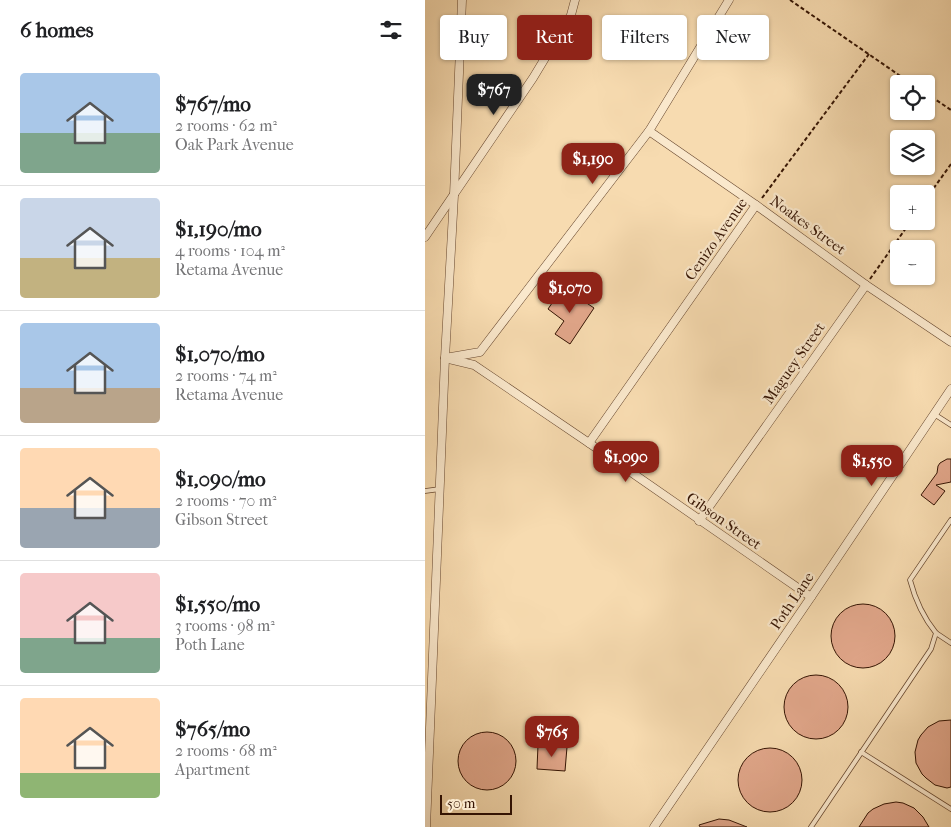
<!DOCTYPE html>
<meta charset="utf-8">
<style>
body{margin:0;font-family:"IM FELL French Canon",serif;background:#f2f2f2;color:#202124;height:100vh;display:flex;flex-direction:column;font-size:19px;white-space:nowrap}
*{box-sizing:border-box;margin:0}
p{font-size:16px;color:#757577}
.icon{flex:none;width:28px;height:28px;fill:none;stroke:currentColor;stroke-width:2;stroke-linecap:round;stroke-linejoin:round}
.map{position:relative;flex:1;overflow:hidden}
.side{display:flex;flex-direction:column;background:#fff;width:425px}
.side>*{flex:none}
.top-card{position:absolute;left:15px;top:15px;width:435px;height:45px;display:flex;gap:10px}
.fabs{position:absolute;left:465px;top:75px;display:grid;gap:10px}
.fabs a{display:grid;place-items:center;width:45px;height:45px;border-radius:5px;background:#fff;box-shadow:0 1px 4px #0004;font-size:25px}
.scale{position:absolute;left:15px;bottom:12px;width:72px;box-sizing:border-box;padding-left:5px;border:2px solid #351403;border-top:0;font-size:14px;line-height:18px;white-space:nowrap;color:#351403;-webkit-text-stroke:4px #fae8cc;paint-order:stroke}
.price{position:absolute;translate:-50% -42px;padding:0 11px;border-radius:10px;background:#8f2418;color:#fff;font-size:16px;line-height:32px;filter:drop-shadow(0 1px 2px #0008)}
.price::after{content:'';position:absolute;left:50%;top:30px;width:15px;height:11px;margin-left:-8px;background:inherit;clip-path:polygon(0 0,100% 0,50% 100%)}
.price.on{background:#222;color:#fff}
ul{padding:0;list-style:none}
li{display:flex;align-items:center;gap:15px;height:125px;padding:0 20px}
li+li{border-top:1px solid #e0e0e0}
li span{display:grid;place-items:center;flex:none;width:140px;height:100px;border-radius:5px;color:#555}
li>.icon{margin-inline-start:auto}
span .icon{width:60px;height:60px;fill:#fffc;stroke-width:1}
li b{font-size:21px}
h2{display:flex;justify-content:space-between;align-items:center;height:60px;padding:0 20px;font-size:21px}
.chip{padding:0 18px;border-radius:5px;background:#fff;box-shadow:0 1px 4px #0004;font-size:18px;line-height:45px}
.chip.on{background:#8f2418;color:#fff}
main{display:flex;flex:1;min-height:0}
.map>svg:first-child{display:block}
</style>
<main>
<section class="side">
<h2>6 homes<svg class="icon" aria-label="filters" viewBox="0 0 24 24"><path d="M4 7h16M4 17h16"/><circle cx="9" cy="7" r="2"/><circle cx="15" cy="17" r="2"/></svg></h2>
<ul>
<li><span style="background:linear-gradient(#a9c7e8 60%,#7fa58c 0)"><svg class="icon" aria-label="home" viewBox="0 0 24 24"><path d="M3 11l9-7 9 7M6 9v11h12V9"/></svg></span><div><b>$767/mo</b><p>2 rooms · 62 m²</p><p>Oak Park Avenue</p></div></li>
<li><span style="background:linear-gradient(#c9d6e8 60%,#c2b280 0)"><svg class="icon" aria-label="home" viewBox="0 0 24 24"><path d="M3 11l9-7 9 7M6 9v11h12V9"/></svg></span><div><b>$1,190/mo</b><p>4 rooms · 104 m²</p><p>Retama Avenue</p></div></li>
<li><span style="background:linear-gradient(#a9c7e8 65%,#b9a48a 0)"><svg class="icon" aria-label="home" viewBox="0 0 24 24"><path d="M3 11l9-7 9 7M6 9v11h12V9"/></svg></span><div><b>$1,070/mo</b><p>2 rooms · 74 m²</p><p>Retama Avenue</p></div></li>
<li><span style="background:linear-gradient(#ffd9b3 60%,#9aa5b1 0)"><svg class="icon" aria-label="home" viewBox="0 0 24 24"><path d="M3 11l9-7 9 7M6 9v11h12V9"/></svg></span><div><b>$1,090/mo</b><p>2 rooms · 70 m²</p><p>Gibson Street</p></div></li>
<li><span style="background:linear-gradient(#f6c9c9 65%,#7fa58c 0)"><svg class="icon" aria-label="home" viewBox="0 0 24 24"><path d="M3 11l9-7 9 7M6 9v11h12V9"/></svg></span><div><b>$1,550/mo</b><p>3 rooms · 98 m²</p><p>Poth Lane</p></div></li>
<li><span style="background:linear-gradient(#ffd9b3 75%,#8fb573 0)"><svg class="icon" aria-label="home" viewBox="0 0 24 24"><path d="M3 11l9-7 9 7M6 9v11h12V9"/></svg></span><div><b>$765/mo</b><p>2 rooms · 68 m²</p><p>Apartment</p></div></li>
</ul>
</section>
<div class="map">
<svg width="526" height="827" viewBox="0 0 526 827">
<rect width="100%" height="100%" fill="#f7dbb0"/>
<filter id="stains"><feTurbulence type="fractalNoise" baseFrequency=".004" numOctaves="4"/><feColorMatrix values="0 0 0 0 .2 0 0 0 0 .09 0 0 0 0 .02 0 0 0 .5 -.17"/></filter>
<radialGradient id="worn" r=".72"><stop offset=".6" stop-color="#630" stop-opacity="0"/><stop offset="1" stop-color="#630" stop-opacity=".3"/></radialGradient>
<!-- building -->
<g fill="#e2a78b" stroke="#351403">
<polygon points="138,287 169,308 145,344 130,334 139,321 123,309"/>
<polygon points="522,459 526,459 526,482 511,485 520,491 509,505 496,495 512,473 513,466 515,463"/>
<circle cx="438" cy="636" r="32"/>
<circle cx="391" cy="707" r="32"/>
<polygon points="526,720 526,787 522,788 510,785 501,778 497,774 491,763 490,752 493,740 496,735 503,727 514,721"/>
<circle cx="62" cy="761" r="29"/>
<polygon points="113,745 142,747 140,771 112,769"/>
<circle cx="345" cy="780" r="32"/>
<polygon points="471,802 478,803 489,808 498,817 504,827 434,827 443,813 448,809 459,804"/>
<polygon points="294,819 304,820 322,827 275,827 274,825"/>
</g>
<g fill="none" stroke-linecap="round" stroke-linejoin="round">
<defs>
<g id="service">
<polyline points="509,414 526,425"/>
<polyline points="0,491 15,489"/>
<polyline points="511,633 526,643"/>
<polyline points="436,752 526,809"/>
<path d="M386,827L506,649L511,633C498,617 490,599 485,580L526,520"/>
</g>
<g id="minor">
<polyline points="224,131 331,205 441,285 526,342"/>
<polyline points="0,237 108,78 146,15 150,0"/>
<polyline points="20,358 55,352 224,131 304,0"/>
<polyline points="24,359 49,365 164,443 386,597"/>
<polyline points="164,443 331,205"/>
<polyline points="274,521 441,285"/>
<polyline points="1,827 20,358 29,195 37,0"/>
<polyline points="229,827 386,597 526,389"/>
</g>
</defs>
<!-- service casing -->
<use href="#service" stroke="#66462e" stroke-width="5.5"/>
<!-- minor casing -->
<use href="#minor" stroke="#66462e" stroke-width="9"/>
<!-- path -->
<g stroke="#351403" stroke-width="2" stroke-dasharray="4 2.5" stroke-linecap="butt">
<polyline points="365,0 487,84"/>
<polyline points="501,93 526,110"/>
<polyline points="337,198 444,54"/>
<polyline points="501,199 526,164"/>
<polyline points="445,279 486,221"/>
</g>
<!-- service -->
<use href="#service" stroke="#fae8cc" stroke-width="4"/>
<!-- minor -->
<use href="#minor" stroke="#fae8cc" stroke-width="8"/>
</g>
<g text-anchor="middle" stroke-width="4.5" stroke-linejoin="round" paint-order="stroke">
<!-- street labels -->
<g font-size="15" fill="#351403" stroke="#fae8cc">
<text transform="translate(383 225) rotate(36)" y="5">Noakes Street</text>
<text transform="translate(291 239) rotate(-55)" y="5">Cenizo Avenue</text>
<text transform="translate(369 363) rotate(-55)" y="5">Maguey Street</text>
<text transform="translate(299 521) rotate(35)" y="5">Gibson Street</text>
<text transform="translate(367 601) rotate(-56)" y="5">Poth Lane</text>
</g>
</g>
<rect width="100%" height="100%" filter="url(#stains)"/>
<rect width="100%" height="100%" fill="url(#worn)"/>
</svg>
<div class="fabs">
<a><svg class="icon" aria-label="locate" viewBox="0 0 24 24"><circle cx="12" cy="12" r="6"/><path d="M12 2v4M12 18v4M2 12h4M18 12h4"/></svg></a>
<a><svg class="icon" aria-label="layers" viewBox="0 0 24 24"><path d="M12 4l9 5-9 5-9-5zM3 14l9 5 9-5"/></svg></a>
<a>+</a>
<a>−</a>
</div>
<div class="scale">50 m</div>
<b class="price on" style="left:69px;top:116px">$767</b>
<b class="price" style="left:168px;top:185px">$1,190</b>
<b class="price" style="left:145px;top:314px">$1,070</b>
<b class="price" style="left:201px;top:483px">$1,090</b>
<b class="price" style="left:447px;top:487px">$1,550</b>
<b class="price" style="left:127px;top:758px">$765</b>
<div class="top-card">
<a class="chip">Buy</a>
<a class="chip on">Rent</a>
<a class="chip">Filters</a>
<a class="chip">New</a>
</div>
</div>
</main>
